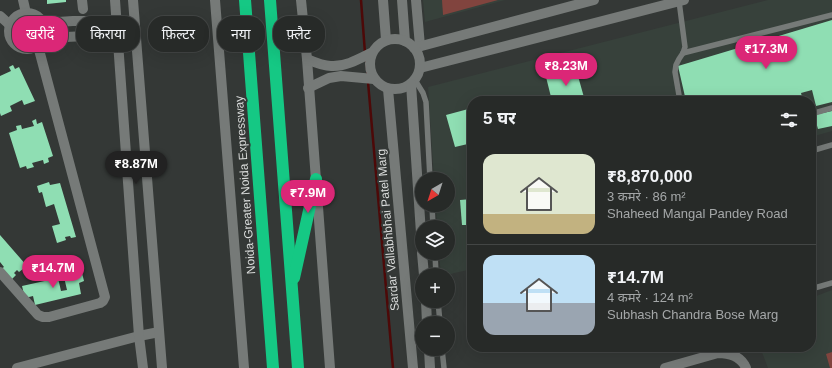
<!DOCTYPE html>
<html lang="hi">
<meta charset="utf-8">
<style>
body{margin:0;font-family:Helvetica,"Noto Sans Devanagari",sans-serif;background:#2f3230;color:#f1f3f6;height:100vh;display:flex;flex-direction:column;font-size:15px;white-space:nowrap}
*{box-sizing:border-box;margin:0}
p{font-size:13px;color:#a4a7a8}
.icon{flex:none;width:22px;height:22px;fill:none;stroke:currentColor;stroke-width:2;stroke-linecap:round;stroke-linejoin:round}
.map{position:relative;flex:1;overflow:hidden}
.drawer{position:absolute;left:467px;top:96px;width:349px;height:256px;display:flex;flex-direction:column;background:#272a28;border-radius:16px;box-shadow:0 4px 16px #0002,0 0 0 1px #434645}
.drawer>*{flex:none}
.guide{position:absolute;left:12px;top:16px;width:380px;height:36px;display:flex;gap:8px}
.needle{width:26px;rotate:219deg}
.controls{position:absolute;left:415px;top:172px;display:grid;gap:8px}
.controls a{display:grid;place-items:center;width:40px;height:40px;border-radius:50%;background:#272a28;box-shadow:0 4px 16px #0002,0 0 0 1px #434645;font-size:20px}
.price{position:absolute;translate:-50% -34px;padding:0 9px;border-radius:14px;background:#db2777;color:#fff;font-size:13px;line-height:26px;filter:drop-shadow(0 1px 2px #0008)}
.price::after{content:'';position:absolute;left:50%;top:24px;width:12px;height:9px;margin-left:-6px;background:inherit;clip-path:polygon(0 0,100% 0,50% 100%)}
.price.on{background:#222;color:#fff}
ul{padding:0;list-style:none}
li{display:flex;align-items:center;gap:12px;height:100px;padding:0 16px}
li+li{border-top:1px solid #434645}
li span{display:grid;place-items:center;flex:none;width:112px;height:80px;border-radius:12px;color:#555}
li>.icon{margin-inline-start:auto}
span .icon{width:48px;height:48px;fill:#fffc;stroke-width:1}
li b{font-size:17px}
h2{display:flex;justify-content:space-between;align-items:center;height:48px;padding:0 16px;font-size:17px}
.chip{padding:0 14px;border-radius:16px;background:#272a28;box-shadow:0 4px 16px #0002,0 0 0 1px #434645;font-size:14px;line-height:36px}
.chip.on{background:#db2777;color:#fff}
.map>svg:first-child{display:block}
</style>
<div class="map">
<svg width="832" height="368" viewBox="0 0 832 368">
<rect width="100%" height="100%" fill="#343836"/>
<!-- built -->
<g fill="#37413b">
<polygon points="423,0 505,0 425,22"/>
<polygon points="768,0 832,0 832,131 811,137 811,101 472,101 472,269 446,275 441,275 439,253 448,253 448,227 437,227 436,205 448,205 448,179 434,179 428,87"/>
<polygon points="832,290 832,368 768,368 760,347 811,347 811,298"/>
</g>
<!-- green -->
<g fill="#81443e">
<polygon points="442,0 498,0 443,15"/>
<polygon points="832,352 832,368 830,368 826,354"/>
</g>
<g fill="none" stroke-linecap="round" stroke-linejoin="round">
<!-- stream -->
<g stroke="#4d0908" stroke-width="2.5">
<polyline points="361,0 365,53"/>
<polyline points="366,58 368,77"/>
<polyline points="368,82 393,368"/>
</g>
</g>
<!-- building -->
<g fill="#8fdeb3">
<polygon points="47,0 66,0 66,2 47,4"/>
<polygon points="832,20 832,102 816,106 812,90 801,93 803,101 686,101 678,66"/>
<polygon points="13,65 15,69 19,67 35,101 24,105 22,100 10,106 12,111 1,116 0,113 0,76 11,71 9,67"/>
<polygon points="576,69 585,101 552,101 546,77"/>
<polygon points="472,108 472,143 455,147 446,115"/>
<polygon points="832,111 832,126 818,129 814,115"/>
<polygon points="36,119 37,124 42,122 53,156 48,158 49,162 44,164 43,160 32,163 34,167 27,169 26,166 20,168 9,133 17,130 16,126 21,125 22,129 34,126 32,121"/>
<polygon points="49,182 50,185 60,183 76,237 71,238 70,236 65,237 66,240 57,243 52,226 60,224 54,204 46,207 42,192 39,193 37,186"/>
<polygon points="472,199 472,225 462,225 460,200"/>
<polygon points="0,235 27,266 19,272 17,270 14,273 16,275 11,280 1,269 4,267 0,262"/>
<polygon points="82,273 84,281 79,283 81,294 35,305 33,296 25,298 22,286 58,278 61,291 67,290 64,277"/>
</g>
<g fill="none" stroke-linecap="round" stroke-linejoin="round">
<!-- lane -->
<g stroke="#767a78" stroke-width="5.5">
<polyline points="679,1 685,47 683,53 679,59 676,65 675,72 680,101"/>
<polyline points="683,53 832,15"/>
<polyline points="415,80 423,93 426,102 430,179"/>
<polyline points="811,114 832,108"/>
<polyline points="811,151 832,145"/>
<polyline points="432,205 433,227"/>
<polyline points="435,253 436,275"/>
<polyline points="811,289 832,283"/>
<polyline points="438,301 440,323"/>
<polyline points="442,349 444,368"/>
<polyline points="736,356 738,347"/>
</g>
<!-- street -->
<g stroke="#767a78" stroke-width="10">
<polyline points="23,0 26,13"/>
<polyline points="82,0 83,9"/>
<polyline points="416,0 420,46"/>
<circle cx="27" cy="31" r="18"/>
<polyline points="0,16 10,25"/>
<polyline points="43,23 73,21 117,21"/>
<polyline points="44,38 87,36 118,37"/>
<polyline points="414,48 594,0"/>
<polyline points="420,68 684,0"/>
<polyline points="0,272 38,315 43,317 49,317 100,303 103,301 105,297 38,46"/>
<polyline points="17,368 139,336 159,332"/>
</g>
<!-- secondary -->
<g stroke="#767a78" stroke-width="10">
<polyline points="115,0 139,336 143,368"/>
<polyline points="133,0 162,368"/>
<polyline points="215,0 244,368"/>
<polyline points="301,0 307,59 330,368"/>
<polyline points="383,0 386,40"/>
<polyline points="402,0 405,41"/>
<circle cx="395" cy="64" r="25"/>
<path d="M307,59C314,62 323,66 331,66C345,67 359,59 371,53"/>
<polyline points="411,84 422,248"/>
<polyline points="308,88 329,78 341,76 374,79"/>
<polyline points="388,89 413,368"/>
<polyline points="422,253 424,275"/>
<polyline points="424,275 436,274"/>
<polyline points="426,301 427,323"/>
<polyline points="429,349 430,368"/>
<path d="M665,368L718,353C730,353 741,356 746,368"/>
</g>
<!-- highway -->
<g stroke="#15c884" stroke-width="12">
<polyline points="245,0 273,368"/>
<polyline points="270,0 298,368"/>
<polyline points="294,278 316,179"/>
</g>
</g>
<g text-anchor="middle" stroke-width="4" stroke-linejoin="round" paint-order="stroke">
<!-- street labels -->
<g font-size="12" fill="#dadcdb" stroke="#343836">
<text transform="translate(245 185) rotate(-94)" y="4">Noida-Greater Noida Expressway</text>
<text transform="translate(388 230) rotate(-95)" y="4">Sardar Vallabhbhai Patel Marg</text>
</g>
</g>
</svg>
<div class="controls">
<a><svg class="needle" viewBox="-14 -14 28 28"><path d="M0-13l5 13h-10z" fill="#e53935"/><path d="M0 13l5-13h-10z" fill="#a4a7a8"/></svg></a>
<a><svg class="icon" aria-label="layers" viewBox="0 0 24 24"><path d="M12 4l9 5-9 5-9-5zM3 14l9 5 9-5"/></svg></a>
<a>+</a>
<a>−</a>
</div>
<b class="price" style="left:766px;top:70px">₹17.3M</b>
<b class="price" style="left:566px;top:87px">₹8.23M</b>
<b class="price on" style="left:136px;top:185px">₹8.87M</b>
<b class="price" style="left:308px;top:214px">₹7.9M</b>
<b class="price" style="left:53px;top:289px">₹14.7M</b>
<div class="guide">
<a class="chip on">खरीदें</a>
<a class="chip">किराया</a>
<a class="chip">फ़िल्टर</a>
<a class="chip">नया</a>
<a class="chip">फ़्लैट</a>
</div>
<section class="drawer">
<h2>5 घर<svg class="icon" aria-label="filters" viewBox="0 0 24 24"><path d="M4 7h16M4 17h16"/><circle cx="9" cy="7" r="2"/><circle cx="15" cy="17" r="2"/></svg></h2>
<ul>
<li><span style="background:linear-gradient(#dfe7d0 75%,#c2b280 0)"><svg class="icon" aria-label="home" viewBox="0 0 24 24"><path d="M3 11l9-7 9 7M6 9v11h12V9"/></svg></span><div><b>₹8,870,000</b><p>3 कमरे · 86 m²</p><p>Shaheed Mangal Pandey Road</p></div></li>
<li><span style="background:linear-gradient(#bfe0f5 60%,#9aa5b1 0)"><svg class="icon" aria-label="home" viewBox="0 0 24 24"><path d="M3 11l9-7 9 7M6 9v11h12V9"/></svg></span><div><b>₹14.7M</b><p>4 कमरे · 124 m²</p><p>Subhash Chandra Bose Marg</p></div></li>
</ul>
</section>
</div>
